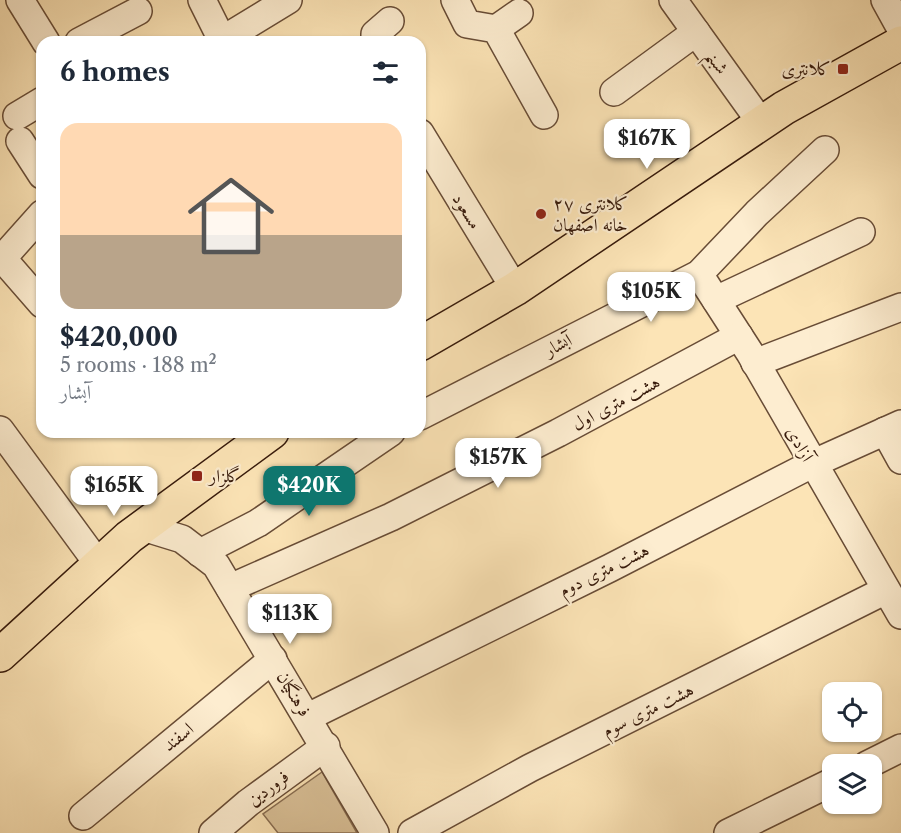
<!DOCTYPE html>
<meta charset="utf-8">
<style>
body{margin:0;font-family:"Libre Caslon Text",Amiri,serif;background:#f2f2f3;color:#1f2937;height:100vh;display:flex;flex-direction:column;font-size:22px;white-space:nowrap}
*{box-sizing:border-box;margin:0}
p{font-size:20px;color:#747a83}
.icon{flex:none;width:33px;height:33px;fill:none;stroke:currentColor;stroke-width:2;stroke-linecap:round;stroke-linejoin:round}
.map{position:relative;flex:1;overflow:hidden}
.drawer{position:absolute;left:36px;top:36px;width:390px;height:402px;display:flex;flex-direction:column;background:#fff;border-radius:18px;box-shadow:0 2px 4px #0004}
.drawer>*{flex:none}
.tools{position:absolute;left:822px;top:682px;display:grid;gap:12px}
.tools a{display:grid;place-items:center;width:60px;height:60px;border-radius:12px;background:#fff;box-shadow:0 2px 4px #0004;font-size:30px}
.price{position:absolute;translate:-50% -51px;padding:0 14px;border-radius:12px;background:#fff;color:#222;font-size:20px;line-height:39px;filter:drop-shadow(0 2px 3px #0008)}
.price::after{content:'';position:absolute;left:50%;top:36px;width:18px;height:14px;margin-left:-9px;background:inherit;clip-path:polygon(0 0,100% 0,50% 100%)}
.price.current{background:#0f766e;color:#fff}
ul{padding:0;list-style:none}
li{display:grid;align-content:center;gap:12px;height:318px;padding:0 24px}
li span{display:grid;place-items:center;height:186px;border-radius:18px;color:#555}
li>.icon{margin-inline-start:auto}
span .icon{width:108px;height:108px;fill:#fffc;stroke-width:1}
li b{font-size:26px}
h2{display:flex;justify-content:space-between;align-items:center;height:72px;padding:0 24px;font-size:26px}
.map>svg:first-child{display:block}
</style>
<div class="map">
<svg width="901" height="833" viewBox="0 0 901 833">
<rect width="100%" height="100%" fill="#fce4b6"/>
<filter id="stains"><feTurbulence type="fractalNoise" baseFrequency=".00333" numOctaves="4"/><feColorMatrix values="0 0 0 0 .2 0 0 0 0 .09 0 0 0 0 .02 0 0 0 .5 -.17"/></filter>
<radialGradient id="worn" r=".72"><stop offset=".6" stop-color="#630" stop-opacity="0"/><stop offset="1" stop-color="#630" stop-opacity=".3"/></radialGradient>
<!-- green -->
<polygon fill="#dbc299" stroke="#896e52" stroke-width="1.5" points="322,772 357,833 278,833 263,814"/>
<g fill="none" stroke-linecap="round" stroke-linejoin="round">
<defs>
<g id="minor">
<polyline points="20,0 46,42"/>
<polyline points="202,0 222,40"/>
<polyline points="455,0 467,24 496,29 544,115"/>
<polyline points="673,0 762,124"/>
<polyline points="885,0 901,29"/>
<polyline points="496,29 519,13"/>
<polyline points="79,42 138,11"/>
<polyline points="219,42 288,0"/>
<polyline points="375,42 375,34 390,21"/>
<polyline points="614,92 696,32"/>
<polyline points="17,116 42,101"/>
<polyline points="420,133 515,289"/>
<polyline points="20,141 42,175"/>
<polyline points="2,258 42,304"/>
<polyline points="0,261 42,214"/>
<polyline points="699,274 750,353 901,615"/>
<polyline points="716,300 861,232"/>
<polyline points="755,363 901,307"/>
<polyline points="420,416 699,274 757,213 825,150"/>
<polyline points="0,430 99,565"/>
<polyline points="885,431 901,460"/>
<polyline points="143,527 182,539 216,565 375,833"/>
<polyline points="200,553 258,523 391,432"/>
<polyline points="230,588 391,517 558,433 739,336"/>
<polyline points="308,717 610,568 812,464 901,424"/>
<polyline points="867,765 901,748"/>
<polyline points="83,816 273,659"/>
<polyline points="213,833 248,803 326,746"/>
<polyline points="412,833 530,768 886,590"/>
<polyline points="728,833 832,782"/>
</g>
<g id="major">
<polyline points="420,344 515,289 784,108 901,43"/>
<polyline points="0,655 129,537 272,432"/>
</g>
</defs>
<!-- minor casing -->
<use href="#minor" stroke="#684c36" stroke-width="30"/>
<!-- major casing -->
<use href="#major" stroke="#371a0b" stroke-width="36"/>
<!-- minor -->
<use href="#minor" stroke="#fdedd0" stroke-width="27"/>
<!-- major -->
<use href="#major" stroke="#fce4b6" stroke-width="33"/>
</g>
<!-- markers -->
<g fill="#8f2418" stroke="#fdedd0" stroke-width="2">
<rect x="837" y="63" width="12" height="12" rx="3"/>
<circle cx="541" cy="214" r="6"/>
<rect x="191" y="470" width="12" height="12" rx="3"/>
</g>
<g text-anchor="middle" stroke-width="4.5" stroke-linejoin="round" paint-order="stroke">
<!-- street labels -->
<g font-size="18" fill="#371a0b" stroke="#fdedd0">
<text transform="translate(717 62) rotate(54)" y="6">شبنم</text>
<text transform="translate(467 211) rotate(58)" y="6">مسعود</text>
<text transform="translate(558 345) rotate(-27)" y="6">آبشار</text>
<text transform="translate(616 403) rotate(-28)" y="6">هشت متری اول</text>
<text transform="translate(800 444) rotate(61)" y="6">آزادی</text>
<text transform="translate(604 570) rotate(-26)" y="6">هشت متری دوم</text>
<text transform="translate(294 694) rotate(59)" y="6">فرهنگیان</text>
<text transform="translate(648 710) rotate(-26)" y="6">هشت متری سوم</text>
<text transform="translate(178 737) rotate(-39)" y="6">اسفند</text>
<text transform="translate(268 788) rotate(-37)" y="6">فروردین</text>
</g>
<!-- poi labels -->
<g font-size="18" fill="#371a0b" stroke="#fdedd0" text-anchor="start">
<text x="831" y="75" text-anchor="end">کلانتری</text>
<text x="553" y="210">کلانتری ۲۷<tspan x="553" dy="21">خانه اصفهان</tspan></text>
<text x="209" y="482">گلزار</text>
</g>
</g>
<rect width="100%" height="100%" filter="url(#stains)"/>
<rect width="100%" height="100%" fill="url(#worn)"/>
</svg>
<div class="tools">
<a><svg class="icon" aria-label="locate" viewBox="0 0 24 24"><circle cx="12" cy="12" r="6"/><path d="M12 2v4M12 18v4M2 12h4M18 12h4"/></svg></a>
<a><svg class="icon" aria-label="layers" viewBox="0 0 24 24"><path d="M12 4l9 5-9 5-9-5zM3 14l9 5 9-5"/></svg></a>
</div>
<b class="price" style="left:647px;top:170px">$167K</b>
<b class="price" style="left:651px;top:323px">$105K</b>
<b class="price" style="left:498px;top:489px">$157K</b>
<b class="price" style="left:114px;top:517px">$165K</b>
<b class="price current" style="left:309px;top:517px">$420K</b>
<b class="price" style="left:290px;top:645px">$113K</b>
<section class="drawer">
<h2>6 homes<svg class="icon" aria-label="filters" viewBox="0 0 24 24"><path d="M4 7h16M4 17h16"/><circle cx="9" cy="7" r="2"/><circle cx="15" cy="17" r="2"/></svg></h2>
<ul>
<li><span style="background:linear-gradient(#ffd9b3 60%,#b9a48a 0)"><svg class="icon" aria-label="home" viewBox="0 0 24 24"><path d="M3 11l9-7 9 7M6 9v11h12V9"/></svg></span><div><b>$420,000</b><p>5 rooms · 188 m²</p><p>آبشار</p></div></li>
</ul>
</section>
</div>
